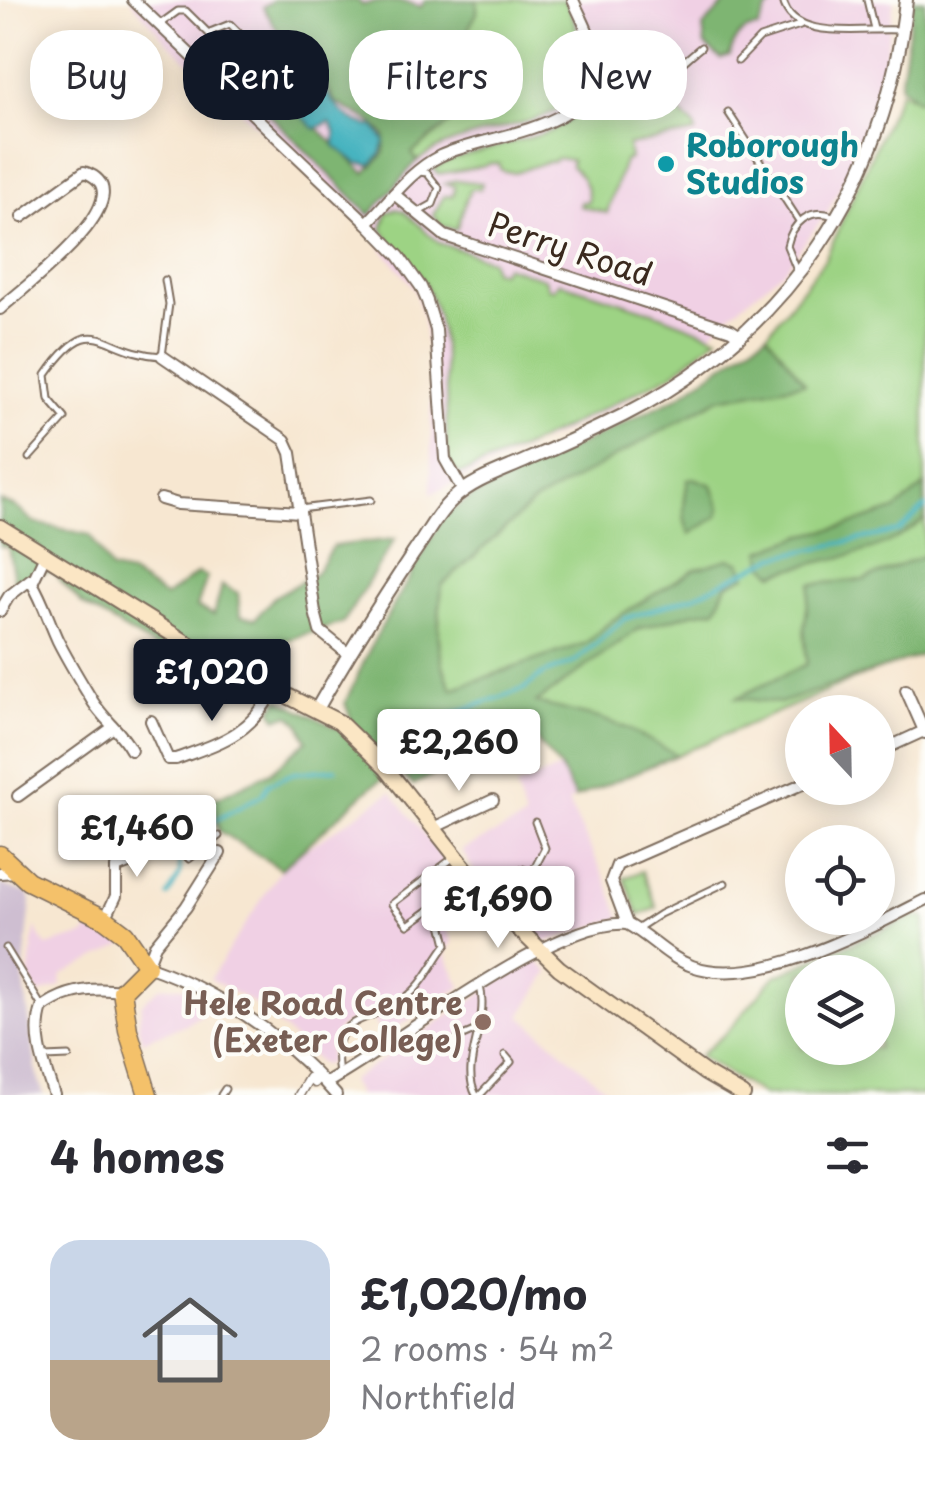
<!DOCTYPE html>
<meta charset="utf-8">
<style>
body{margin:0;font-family:"Playpen Sans",sans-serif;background:#f2f2f3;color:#2b2b33;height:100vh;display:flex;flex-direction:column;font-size:38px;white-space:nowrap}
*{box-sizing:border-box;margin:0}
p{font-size:32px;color:#7c7c81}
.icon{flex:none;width:55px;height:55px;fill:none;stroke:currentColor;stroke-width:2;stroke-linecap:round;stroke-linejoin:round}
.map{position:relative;height:1095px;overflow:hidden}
.sheet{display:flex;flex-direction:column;background:#fff;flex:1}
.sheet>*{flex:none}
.banner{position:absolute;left:30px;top:30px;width:865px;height:90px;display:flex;gap:20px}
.needle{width:65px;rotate:338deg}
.fabs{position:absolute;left:785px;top:695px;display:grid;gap:20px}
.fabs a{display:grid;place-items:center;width:110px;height:110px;border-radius:50%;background:#fff;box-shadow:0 5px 25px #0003;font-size:50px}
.price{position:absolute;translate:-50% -85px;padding:0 22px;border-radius:10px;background:#fff;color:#222;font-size:32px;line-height:65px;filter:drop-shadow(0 2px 5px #0008)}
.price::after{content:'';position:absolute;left:50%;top:60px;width:30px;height:22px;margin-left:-15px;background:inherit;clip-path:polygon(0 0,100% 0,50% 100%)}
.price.active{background:#111827;color:#fff}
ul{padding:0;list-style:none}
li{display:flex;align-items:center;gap:30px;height:250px;padding:0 50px}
li span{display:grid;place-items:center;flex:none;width:280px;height:200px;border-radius:30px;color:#555}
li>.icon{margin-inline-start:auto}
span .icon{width:120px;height:120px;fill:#fffc;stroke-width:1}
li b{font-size:42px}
h2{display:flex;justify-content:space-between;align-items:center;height:120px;padding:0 50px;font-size:42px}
.chip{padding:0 35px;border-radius:40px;background:#fff;box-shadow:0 5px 25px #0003;font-size:35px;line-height:90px}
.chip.active{background:#111827;color:#fff}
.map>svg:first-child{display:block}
</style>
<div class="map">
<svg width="925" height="1095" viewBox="0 0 925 1095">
<rect width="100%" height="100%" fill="#fdfcf7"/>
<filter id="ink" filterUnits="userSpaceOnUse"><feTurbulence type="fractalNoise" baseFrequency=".01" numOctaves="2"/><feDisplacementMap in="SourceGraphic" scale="20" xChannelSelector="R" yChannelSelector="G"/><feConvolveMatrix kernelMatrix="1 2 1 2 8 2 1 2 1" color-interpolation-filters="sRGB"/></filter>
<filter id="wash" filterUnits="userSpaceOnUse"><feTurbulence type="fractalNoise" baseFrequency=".0048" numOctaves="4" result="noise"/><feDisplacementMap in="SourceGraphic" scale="40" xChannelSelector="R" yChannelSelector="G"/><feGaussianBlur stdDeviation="2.25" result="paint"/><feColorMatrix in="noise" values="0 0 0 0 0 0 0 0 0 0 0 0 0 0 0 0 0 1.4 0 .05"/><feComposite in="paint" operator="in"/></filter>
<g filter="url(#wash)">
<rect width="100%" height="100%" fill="#f7e7d1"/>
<!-- built -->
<g fill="#f0d0e4">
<polygon points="130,0 894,0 879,96 857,153 827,213 785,269 728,316 672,374 614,408 431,494 431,385 423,318 414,288 366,228 166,41"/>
<polygon points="560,768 575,798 568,802 608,884 621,918 542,943 476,875 462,850 525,819 516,787"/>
<polygon points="391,792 469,892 441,912 452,942 445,953 461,987 383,1036 368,1012 356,1018 340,1027 329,1043 329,1063 322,1065 255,1004 210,979 281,869 297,855"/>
<polygon points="95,919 125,944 62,975 60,987 39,994 29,978 35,927 46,946 85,935"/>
<polygon points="531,956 549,972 521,1016 613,1095 358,1095 350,1081 496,984"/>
<polygon points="172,986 188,988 213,1008 186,1024 142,1041 138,1026 142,1003 160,987"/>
</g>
<!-- industrial -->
<polygon fill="#cebed1" points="0,884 29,894 31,902 23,976 37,1075 44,1095 0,1095"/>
<!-- green -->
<g fill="#9dd384" stroke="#6c7e51" stroke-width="2.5" fill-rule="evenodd">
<path d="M477,0H565C638,148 489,106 417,161L411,154L473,105L484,91L455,52L477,13Z"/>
<path d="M900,91L917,100L925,99V653L867,674L677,755C630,730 587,712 534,704L638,629L692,613L716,609L727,584L649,600L611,621L586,643L452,689C435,655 438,622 442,585L533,503L720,397L804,383L767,334L825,259Z"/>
<path d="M592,105C615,109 633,108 655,118L672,106L694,126L696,133L628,145L630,159L624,161L607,213L580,206L581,202H588C589,187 583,176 571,166V160L557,158L554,161C534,162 516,179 500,169L499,164L490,163C483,168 451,171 438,174L433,169L450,160L552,131Z"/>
<polygon points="456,180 482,183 480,189 470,189 456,230 442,226 433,215 444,196 453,196 455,186 445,184"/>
<path d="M396,209L404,211L439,243L491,260L493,270L501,272L505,266L545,279L548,288L554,289L559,282L648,310L718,337L672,374L528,446L460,474L449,465L447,454C445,398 451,335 425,284C414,263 393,249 382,229L387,213Z"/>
<polygon points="642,871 657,908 639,915 624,878"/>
<path d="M915,916L925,918V1095H763L699,1056L727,1032L775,976ZM878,972V1048H802V972Z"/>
</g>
<!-- forest -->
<g fill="#7eb572" stroke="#5c7048" stroke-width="2.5">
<path d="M273,0H358L362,5C379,0 406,0 421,7L425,0H477V13L455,52L484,91L473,105L412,153L417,161L370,215L244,89L283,60L290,63L273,76L274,87L365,173L384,154L385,135L373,123L335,102L321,76L286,44L263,7Z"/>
<path d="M729,0L778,1L767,10L758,28C741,28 733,41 730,56L721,59L705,45L703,27Z"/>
<polygon points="913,0 925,0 925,99 917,100 900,86"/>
<path d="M767,334L805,383L720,398L533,503L442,585C438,622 434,655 452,689L586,643L611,621L695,569L729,559L740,562L746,576L727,584L716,609L692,613L638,629L536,703L599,718L627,728L677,755L575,798L560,768L526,728L413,785L398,769L371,787L281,869L219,831L212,800L271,772L307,741L300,724L290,715L277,718L272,709L279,699L337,728L351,719L345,703L373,642L444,516L473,496L676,398Z"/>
<path d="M694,478L712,485L720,508L718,516L690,534C680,518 685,497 688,479Z"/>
<path d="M925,485V519C875,560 831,555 774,574L765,565L761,551L804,535L843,527L895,510Z"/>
<polygon points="0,501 16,507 35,523 90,535 111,570 130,574 165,597 198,573 207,577 197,607 214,615 222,585 238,593 240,616 255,619 274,597 315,574 333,546 395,539 343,623 276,643 254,664 222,677 197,664 168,655 82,604 51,570 15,584 8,547 0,546"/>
<polygon points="925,555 925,654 780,703 736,698 807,664 804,628 811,584 864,580"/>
</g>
<!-- water -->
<path fill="#46b4c0" stroke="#406f6f" stroke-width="2.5" d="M290,63H307C324,89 341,125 375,126L385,141L381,154L371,165L357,163L335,146V131L330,122L315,129L275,90L273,76Z"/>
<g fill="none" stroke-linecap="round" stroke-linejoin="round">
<!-- stream -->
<g stroke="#46b4c0" stroke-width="4">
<polyline points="437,725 449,715 524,689 543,674 575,662 624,619 692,597 775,557 899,531 925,507"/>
<polyline points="187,844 212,822 262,795 268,784 294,773 336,769"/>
<polyline points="168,896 180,874 179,853"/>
</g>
</g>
</g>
<g filter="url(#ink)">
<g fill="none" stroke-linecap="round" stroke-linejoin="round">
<defs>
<g id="service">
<path d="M783,0C792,43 866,27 900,30"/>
<polyline points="867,0 874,29"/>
<polyline points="160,24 178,11 186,11 247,71 263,57 230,24 210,32"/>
<polyline points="738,61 760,38 800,25"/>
<path d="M590,92C632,119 668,73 701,47"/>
<polyline points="728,112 799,221"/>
<polyline points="417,213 433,204 439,188 427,173 419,172"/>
<path d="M796,268L787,246C792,223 810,207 833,216"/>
<path d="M29,458L65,418L49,399L46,375C95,305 99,353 162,356L169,304L165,280"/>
<polyline points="300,509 371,500"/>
<polyline points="177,846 189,859 219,836"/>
<polyline points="453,858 392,904 408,925 470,881"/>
<polyline points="532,873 546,913"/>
<polyline points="497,904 510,874 523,869 532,873 545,848 535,822"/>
<polyline points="637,929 660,914 725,883"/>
<polyline points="6,948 41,1005"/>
<polyline points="458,1038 481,1028"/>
<polyline points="45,1057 69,1056"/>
<path d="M339,1075C330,1013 361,1027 402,1000C424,986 432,963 447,944L441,920L432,907"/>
<polyline points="221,1095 225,1089"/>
<path d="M476,1095C459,1064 490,1024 480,986"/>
<polyline points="480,1095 511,1062 505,1055"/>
</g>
<polyline id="pedestrian" points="299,1095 309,1078 314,1083 319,1077"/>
<g id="minor">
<polyline points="133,0 367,223 399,256 421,287 427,301 436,330 445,459 463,491"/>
<polyline points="394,194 445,236 731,330 740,336"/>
<path d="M367,223C390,200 410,171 440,156C487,133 604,131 595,57C592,37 581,18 573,0"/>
<path d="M0,309C20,290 151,194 84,172L22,217"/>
<polyline points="162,356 285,440 291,453 315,612 320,631 347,653"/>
<polyline points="161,499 178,504 300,512"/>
<path d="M46,553L32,583C43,601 49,622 58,641C68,661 81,682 93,702C105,721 121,731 131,750"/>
<polyline points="0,611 9,596 31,579"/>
<polyline points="906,690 925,733"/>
<path d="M151,721L168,759H176C222,742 250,735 274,689"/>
<polyline points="878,752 924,731"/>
<polyline points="18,796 112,728"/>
<polyline points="433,828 493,800"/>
<path d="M220,853L186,907L155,945L147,966C221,992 284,1036 336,1095"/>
<polyline points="0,873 17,872"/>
<polyline points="105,919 116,896 116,868 177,843"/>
<polyline points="627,924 611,881 617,865 802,784"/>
<path d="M326,1083C396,1045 554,918 627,924C650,936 667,957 692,966C758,990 866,930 925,900"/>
<path d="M54,1095C45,1068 32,1036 42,1008C65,990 94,987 122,991"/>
</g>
<path id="tertiary" d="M317,709C347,656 379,605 413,554C426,536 437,513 453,499C473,480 503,471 527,460C560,446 592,431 624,415C788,332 887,182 906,0"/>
<polyline id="secondary" points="0,527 203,653 339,722 386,768 496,907 559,968 705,1073 743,1095"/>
<polyline id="trunk" points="0,855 28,881 105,919 125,934 147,966 122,991 128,1030 148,1095"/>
</defs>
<!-- service casing -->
<use href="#service" stroke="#7d6c5d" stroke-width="9"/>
<!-- pedestrian casing -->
<use href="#pedestrian" stroke="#7d6c5d" stroke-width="11"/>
<!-- minor casing -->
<use href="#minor" stroke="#7d6c5d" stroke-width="14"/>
<!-- tertiary casing -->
<use href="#tertiary" stroke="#7d6c5d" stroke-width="16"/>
<!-- secondary casing -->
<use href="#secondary" stroke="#7d6c5d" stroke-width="18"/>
<!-- trunk casing -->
<use href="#trunk" stroke="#7d6c5d" stroke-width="21"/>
<!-- service -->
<use href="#service" stroke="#fff" stroke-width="5"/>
<!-- pedestrian -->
<use href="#pedestrian" stroke="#fff" stroke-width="8"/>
<!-- minor -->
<use href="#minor" stroke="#fff" stroke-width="10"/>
<!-- tertiary -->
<use href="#tertiary" stroke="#fff" stroke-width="12"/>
<!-- secondary -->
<use href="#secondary" stroke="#fbe6c4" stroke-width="14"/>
<!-- trunk -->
<use href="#trunk" stroke="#f4c16b" stroke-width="18"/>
</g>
</g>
<!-- markers -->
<circle fill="#0f9aa8" stroke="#fdfcf7" stroke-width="4" cx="666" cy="164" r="10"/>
<circle fill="#8d6e63" stroke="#fdfcf7" stroke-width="4" cx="483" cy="1022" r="10"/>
<g text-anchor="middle" stroke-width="8" stroke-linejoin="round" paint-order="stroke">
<!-- culture labels -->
<g font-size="32" font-weight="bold" fill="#0d838f" stroke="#fdfcf7" text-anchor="start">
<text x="686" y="157">Roborough<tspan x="686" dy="37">Studios</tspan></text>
</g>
<!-- street labels -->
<g font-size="32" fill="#3b2a1e" stroke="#fdfcf7">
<text transform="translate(570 250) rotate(18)" y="11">Perry Road</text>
</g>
<!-- education labels -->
<g font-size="32" font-weight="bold" fill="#785e54" stroke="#fdfcf7" text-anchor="end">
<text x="463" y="1015">Hele Road Centre<tspan x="463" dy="37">(Exeter College)</tspan></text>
</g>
</g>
</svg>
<div class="fabs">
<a><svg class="needle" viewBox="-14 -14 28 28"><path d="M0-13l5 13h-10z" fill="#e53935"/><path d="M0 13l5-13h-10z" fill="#7c7c81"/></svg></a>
<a><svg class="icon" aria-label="locate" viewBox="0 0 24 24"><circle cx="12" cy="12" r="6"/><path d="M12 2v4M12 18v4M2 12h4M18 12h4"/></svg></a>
<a><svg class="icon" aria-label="layers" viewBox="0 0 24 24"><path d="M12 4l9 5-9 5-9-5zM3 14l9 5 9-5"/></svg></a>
</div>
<b class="price active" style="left:212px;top:724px">£1,020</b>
<b class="price" style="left:459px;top:794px">£2,260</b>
<b class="price" style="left:137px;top:880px">£1,460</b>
<b class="price" style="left:498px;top:951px">£1,690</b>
<div class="banner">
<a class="chip">Buy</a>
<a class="chip active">Rent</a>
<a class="chip">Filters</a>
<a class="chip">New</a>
</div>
</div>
<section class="sheet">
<h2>4 homes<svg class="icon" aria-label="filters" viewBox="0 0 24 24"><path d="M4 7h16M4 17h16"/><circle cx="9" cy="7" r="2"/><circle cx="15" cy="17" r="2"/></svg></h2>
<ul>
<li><span style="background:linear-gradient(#c9d6e8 60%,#b9a48a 0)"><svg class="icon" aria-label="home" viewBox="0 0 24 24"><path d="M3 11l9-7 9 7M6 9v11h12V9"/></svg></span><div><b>£1,020/mo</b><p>2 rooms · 54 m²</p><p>Northfield</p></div></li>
</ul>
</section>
